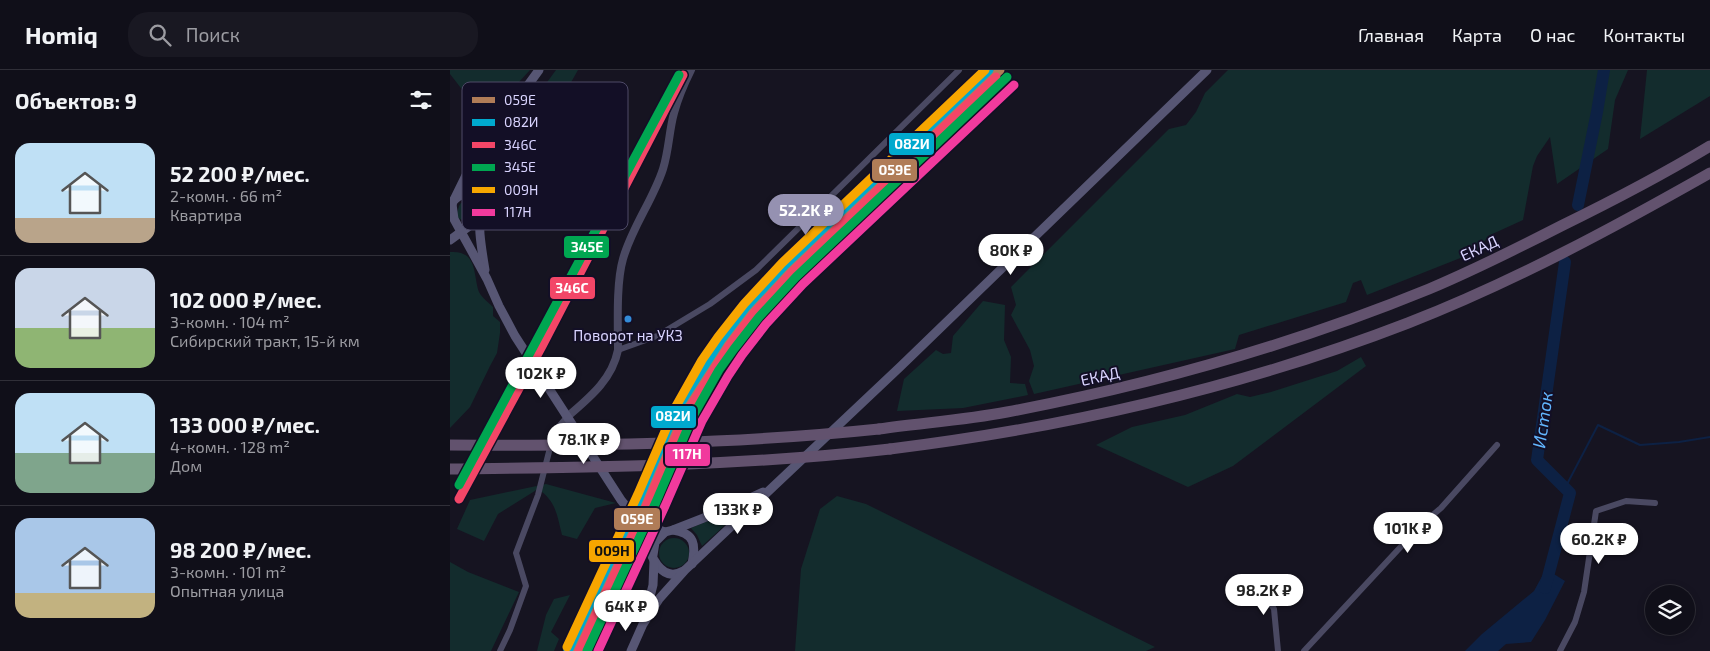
<!DOCTYPE html>
<html lang="ru">
<meta charset="utf-8">
<style>
body{margin:0;font-family:"Exo 2",sans-serif;background:#191822;color:#f1f3f6;height:100vh;display:flex;flex-direction:column;font-size:19px;white-space:nowrap}
*{box-sizing:border-box;margin:0}
p{font-size:16px;color:#9c9ca2}
.icon{flex:none;width:28px;height:28px;fill:none;stroke:currentColor;stroke-width:2;stroke-linecap:round;stroke-linejoin:round}
.map{position:relative;flex:1;overflow:hidden}
.side{display:flex;flex-direction:column;background:#100f19;width:450px}
.side>*{flex:none}
.buttons{position:absolute;left:1195px;top:515px;display:grid;gap:10px}
.buttons a{display:grid;place-items:center;width:50px;height:50px;border-radius:50%;background:#100f19;box-shadow:0 2px 8px #0003,0 0 0 1px #302f38;font-size:25px}
.price{position:absolute;translate:-50% -42px;padding:0 11px;border-radius:18px;background:#fff;color:#222;font-size:16px;line-height:32px;filter:drop-shadow(0 1px 2px #0008)}
.price::after{content:'';position:absolute;left:50%;top:30px;width:15px;height:11px;margin-left:-8px;background:inherit;clip-path:polygon(0 0,100% 0,50% 100%)}
.price.active{background:#9591b1;color:#fff}
ul{padding:0;list-style:none}
li{display:flex;align-items:center;gap:15px;height:125px;padding:0 15px}
li+li{border-top:1px solid #302f38}
li span{display:grid;place-items:center;flex:none;width:140px;height:100px;border-radius:15px;color:#555}
li>.icon{margin-inline-start:auto}
span .icon{width:60px;height:60px;fill:#fffc;stroke-width:1}
li b{font-size:21px}
h2{display:flex;justify-content:space-between;align-items:center;height:60px;padding:0 15px;font-size:21px}
header{display:flex;align-items:center;gap:30px;box-sizing:border-box;height:70px;padding:0 25px;background:#100f19;border-bottom:1px solid #302f38}
header strong{font-size:24px}
nav{display:flex;gap:28px;margin-inline-start:auto;font-size:18px}
.search{width:350px;height:45px;background:#191822;display:flex;align-items:center;gap:12px;box-sizing:border-box;padding:0 18px;border-radius:20px;color:#9c9ca2;font-size:19px}
main{display:flex;flex:1;min-height:0}
.map>svg:first-child{display:block}
</style>
<header>
<strong>Homiq</strong>
<div class="search"><svg class="icon" aria-label="search" viewBox="0 0 24 24"><circle cx="10" cy="10" r="6"/><path d="M15 15l6 6"/></svg>Поиск</div>
<nav><a>Главная</a><a>Карта</a><a>О нас</a><a>Контакты</a></nav>
</header>
<main>
<section class="side">
<h2>Объектов: 9<svg class="icon" aria-label="filters" viewBox="0 0 24 24"><path d="M4 7h16M4 17h16"/><circle cx="9" cy="7" r="2"/><circle cx="15" cy="17" r="2"/></svg></h2>
<ul>
<li><span style="background:linear-gradient(#bfe0f5 75%,#b9a48a 0)"><svg class="icon" aria-label="home" viewBox="0 0 24 24"><path d="M3 11l9-7 9 7M6 9v11h12V9"/></svg></span><div><b>52 200 ₽/мес.</b><p>2-комн. · 66 m²</p><p>Квартира</p></div></li>
<li><span style="background:linear-gradient(#c9d6e8 60%,#8fb573 0)"><svg class="icon" aria-label="home" viewBox="0 0 24 24"><path d="M3 11l9-7 9 7M6 9v11h12V9"/></svg></span><div><b>102 000 ₽/мес.</b><p>3-комн. · 104 m²</p><p>Сибирский тракт, 15-й км</p></div></li>
<li><span style="background:linear-gradient(#bfe0f5 60%,#7fa58c 0)"><svg class="icon" aria-label="home" viewBox="0 0 24 24"><path d="M3 11l9-7 9 7M6 9v11h12V9"/></svg></span><div><b>133 000 ₽/мес.</b><p>4-комн. · 128 m²</p><p>Дом</p></div></li>
<li><span style="background:linear-gradient(#a9c7e8 75%,#c2b280 0)"><svg class="icon" aria-label="home" viewBox="0 0 24 24"><path d="M3 11l9-7 9 7M6 9v11h12V9"/></svg></span><div><b>98 200 ₽/мес.</b><p>3-комн. · 101 m²</p><p>Опытная улица</p></div></li>
</ul>
</section>
<div class="map">
<svg width="1260" height="581" viewBox="0 0 1260 581">
<rect width="100%" height="100%" fill="#161421"/>
<!-- green -->
<g fill="#132c2d">
<polygon points="0,0 80,0 35,49 0,4"/>
<polygon points="106,0 128,0 102,46 116,78 116,122 96,151 70,124 37,130 53,72"/>
<polygon points="778,0 1178,0 1165,30 1158,79 1107,114 1100,67 1087,86 1083,96 1073,150 1038,166 1028,181 917,225 911,210 903,213 896,232 789,265 785,279 584,324 579,311 584,296 580,280 561,245 566,235 561,217 719,59 736,55 746,42 755,23"/>
<polygon points="1197,0 1260,0 1260,26 1190,69"/>
<polygon points="11,133 15,133 20,136 20,144 17,149 12,150 6,147 9,136"/>
<path d="M0,182C28,180 23,205 29,222C32,228 39,233 43,237V246L50,252V263L47,283L40,296L20,337L0,358Z"/>
<polygon points="533,231 555,235 554,270 561,287 560,313 575,314 578,325 513,338 447,341 454,309 486,280 493,284 501,283 503,266"/>
<polygon points="911,287 916,296 783,396 738,417 646,375 682,357 735,345 787,324 800,327 821,322 887,301"/>
<path d="M96,414L166,433L145,438L127,469L112,465C107,445 106,431 88,419L48,444L34,471L7,459L20,430Z"/>
<polygon points="387,426 416,434 705,577 696,581 345,581 351,499 370,439"/>
<polygon points="297,435 252,476 247,465 241,458"/>
<circle cx="224" cy="483" r="15"/>
<polygon points="0,492 18,502 69,522 41,581 0,581"/>
<polygon points="120,525 101,562 109,569 104,581 87,581 96,545 104,529"/>
</g>
<!-- water -->
<polygon fill="#0d2144" points="1096,499 1115,511 1095,550 1081,572 1056,574 1048,581 1015,581 1032,564 1084,521"/>
<g fill="none" stroke-linecap="round" stroke-linejoin="round">
<!-- stream -->
<polyline stroke="#0d2144" stroke-width="2" points="1115,418 1148,355 1190,375 1229,372 1260,367"/>
<!-- river -->
<g stroke="#0d2144" stroke-width="12">
<polyline points="1128,135 1147,42 1154,0"/>
<polyline points="1095,518 1120,423 1087,390 1115,192"/>
</g>
<!-- minor -->
<g stroke="#4a4962" stroke-width="6">
<polyline points="168,280 207,266 260,234 306,200 509,0"/>
<polyline points="806,510 824,539 828,581"/>
<polyline points="50,581 60,560 76,516 66,483 88,425 104,362 117,347"/>
<polyline points="854,581 971,455 991,438 1047,375"/>
<polyline points="1110,581 1125,552 1134,522 1146,441 1176,431 1205,433"/>
</g>
<!-- tertiary -->
<path stroke="#4a4962" stroke-width="8" d="M117,347C139,328 162,310 168,280C168,255 166,213 173,189C182,157 203,130 213,99C219,80 219,61 224,43C228,28 234,14 241,0"/>
<!-- secondary -->
<g stroke="#575674" stroke-width="9">
<path d="M4,130C31,107 29,150 30,164C31,176 33,188 35,200"/>
<path d="M2,134L4,149L37,209L49,236L65,266L171,430C177,438 186,446 189,455C196,471 207,517 233,501"/>
<path d="M30,137C32,103 40,85 54,54"/>
<polyline points="0,138 24,89 89,0"/>
<polyline points="0,170 22,154 29,144"/>
<polyline points="189,453 215,462 223,460 274,440 313,422"/>
<path d="M223,460C245,463 246,475 242,494"/>
<polyline points="203,485 205,472 215,462"/>
<polyline points="195,546 203,515 204,491"/>
<polyline points="181,581 193,554 209,529 235,500 451,296 757,0"/>
</g>
<!-- trunk -->
<g stroke="#62526e" stroke-width="11">
<path d="M429,359C471,353 515,350 557,342C701,315 842,275 979,219C1024,200 1068,178 1111,156C1162,131 1212,105 1260,76"/>
<path d="M440,379C619,357 790,318 958,253C1063,212 1163,158 1260,103"/>
</g>
<!-- trunk-bridge -->
<g stroke="#62526e" stroke-width="11">
<path d="M0,375C143,376 286,374 429,359"/>
<path d="M0,399C147,397 294,396 440,379"/>
</g>
<defs>
<polyline id="rail-1" points="126,581 197,428 234,342 261,295 276,273 301,241 339,200 550,0"/>
<polyline id="rail-2" points="118,581 187,433 226,340 271,270 296,237 335,195 539,0"/>
<g id="rail-3">
<polyline points="9,429 92,276 233,5"/>
<polyline points="129,581 196,437 235,345 279,276 304,243 342,202 546,7"/>
</g>
<g id="rail-4">
<polyline points="9,415 229,5"/>
<polyline points="137,581 206,432 243,346 269,300 284,279 309,247 346,207 557,7"/>
</g>
<polyline id="rail-5" points="117,577 188,424 225,338 252,290 268,267 294,234 332,193 535,0"/>
<polyline id="rail-6" points="148,581 215,436 252,351 278,306 292,285 316,254 353,214 564,15"/>
</defs>
<!-- rail-1 casing -->
<use href="#rail-1" stroke="#130f26" stroke-width="12"/>
<!-- rail-2 casing -->
<use href="#rail-2" stroke="#130f26" stroke-width="12"/>
<!-- rail-3 casing -->
<use href="#rail-3" stroke="#130f26" stroke-width="12"/>
<!-- rail-4 casing -->
<use href="#rail-4" stroke="#130f26" stroke-width="12"/>
<!-- rail-5 casing -->
<use href="#rail-5" stroke="#130f26" stroke-width="12"/>
<!-- rail-6 casing -->
<use href="#rail-6" stroke="#130f26" stroke-width="12"/>
<!-- rail-1 -->
<use href="#rail-1" stroke="#b07c57" stroke-width="9"/>
<!-- rail-2 -->
<use href="#rail-2" stroke="#00a9ce" stroke-width="9"/>
<!-- rail-3 -->
<use href="#rail-3" stroke="#f34667" stroke-width="9"/>
<!-- rail-4 -->
<use href="#rail-4" stroke="#00a651" stroke-width="9"/>
<!-- rail-5 -->
<use href="#rail-5" stroke="#f7a600" stroke-width="9"/>
<!-- rail-6 -->
<use href="#rail-6" stroke="#f13a9d" stroke-width="9"/>
</g>
<!-- markers -->
<circle fill="#338bd7" stroke="#130f26" stroke-width="2" cx="178" cy="249" r="4.5"/>
<g text-anchor="middle" stroke-width="4" stroke-linejoin="round" paint-order="stroke">
<!-- bus labels -->
<g font-size="15" fill="#d9d4ff" stroke="#130f26">
<text x="178" y="271">Поворот на УКЗ</text>
</g>
<!-- street labels -->
<g font-size="16" fill="#d9d4ff" stroke="#130f26">
<text transform="translate(1029 178) rotate(-25)" y="6">ЕКАД</text>
<text transform="translate(650 306) rotate(-13)" y="6">ЕКАД</text>
</g>
<!-- water labels -->
<g font-size="18" font-style="italic" fill="#62b6ff" stroke="#130f26">
<text transform="translate(1093 350) rotate(-82)" y="6">Исток</text>
</g>
</g>
<!-- legend -->
<rect x="12" y="12" width="166" height="148" rx="8" fill="#130f26" stroke="#4e4a67" stroke-width="1"/>
<rect x="22" y="27" width="23" height="6" fill="#b07c57"/>
<rect x="22" y="49" width="23" height="7" fill="#00a9ce"/>
<rect x="22" y="72" width="23" height="6" fill="#f34667"/>
<rect x="22" y="94" width="23" height="7" fill="#00a651"/>
<rect x="22" y="117" width="23" height="6" fill="#f7a600"/>
<rect x="22" y="139" width="23" height="7" fill="#f13a9d"/>
<g font-size="14" fill="#d9d4ff">
<text x="54" y="35">059Е</text>
<text x="54" y="57">082И</text>
<text x="54" y="80">346С</text>
<text x="54" y="102">345Е</text>
<text x="54" y="125">009Н</text>
<text x="54" y="147">117Н</text>
</g>
<g stroke="#130f26" stroke-width="2">
<rect x="438" y="62" width="47" height="24" rx="5" fill="#00a9ce"/>
<rect x="421" y="88" width="47" height="24" rx="5" fill="#b07c57"/>
<rect x="113" y="165" width="47" height="24" rx="5" fill="#00a651"/>
<rect x="99" y="206" width="47" height="24" rx="5" fill="#f34667"/>
<rect x="200" y="335" width="47" height="24" rx="5" fill="#00a9ce"/>
<rect x="214" y="373" width="47" height="24" rx="5" fill="#f13a9d"/>
<rect x="163" y="437" width="48" height="24" rx="5" fill="#b07c57"/>
<rect x="138" y="469" width="47" height="24" rx="5" fill="#f7a600"/>
</g>
<g font-size="14" text-anchor="middle" font-weight="bold" fill="#fff">
<text x="462" y="79">082И</text>
<text x="445" y="105">059Е</text>
<text x="137" y="182">345Е</text>
<text x="122" y="223">346С</text>
<text x="223" y="351">082И</text>
<text x="237" y="389">117Н</text>
<text x="187" y="454">059Е</text>
</g>
<g font-size="14" text-anchor="middle" font-weight="bold" fill="#111">
<text x="162" y="486">009Н</text>
</g>
</svg>
<div class="buttons">
<a><svg class="icon" aria-label="layers" viewBox="0 0 24 24"><path d="M12 4l9 5-9 5-9-5zM3 14l9 5 9-5"/></svg></a>
</div>
<b class="price active" style="left:356px;top:166px">52.2K ₽</b>
<b class="price" style="left:561px;top:206px">80K ₽</b>
<b class="price" style="left:91px;top:329px">102K ₽</b>
<b class="price" style="left:134px;top:395px">78.1K ₽</b>
<b class="price" style="left:288px;top:465px">133K ₽</b>
<b class="price" style="left:958px;top:484px">101K ₽</b>
<b class="price" style="left:1149px;top:495px">60.2K ₽</b>
<b class="price" style="left:814px;top:546px">98.2K ₽</b>
<b class="price" style="left:176px;top:562px">64K ₽</b>
</div>
</main>
